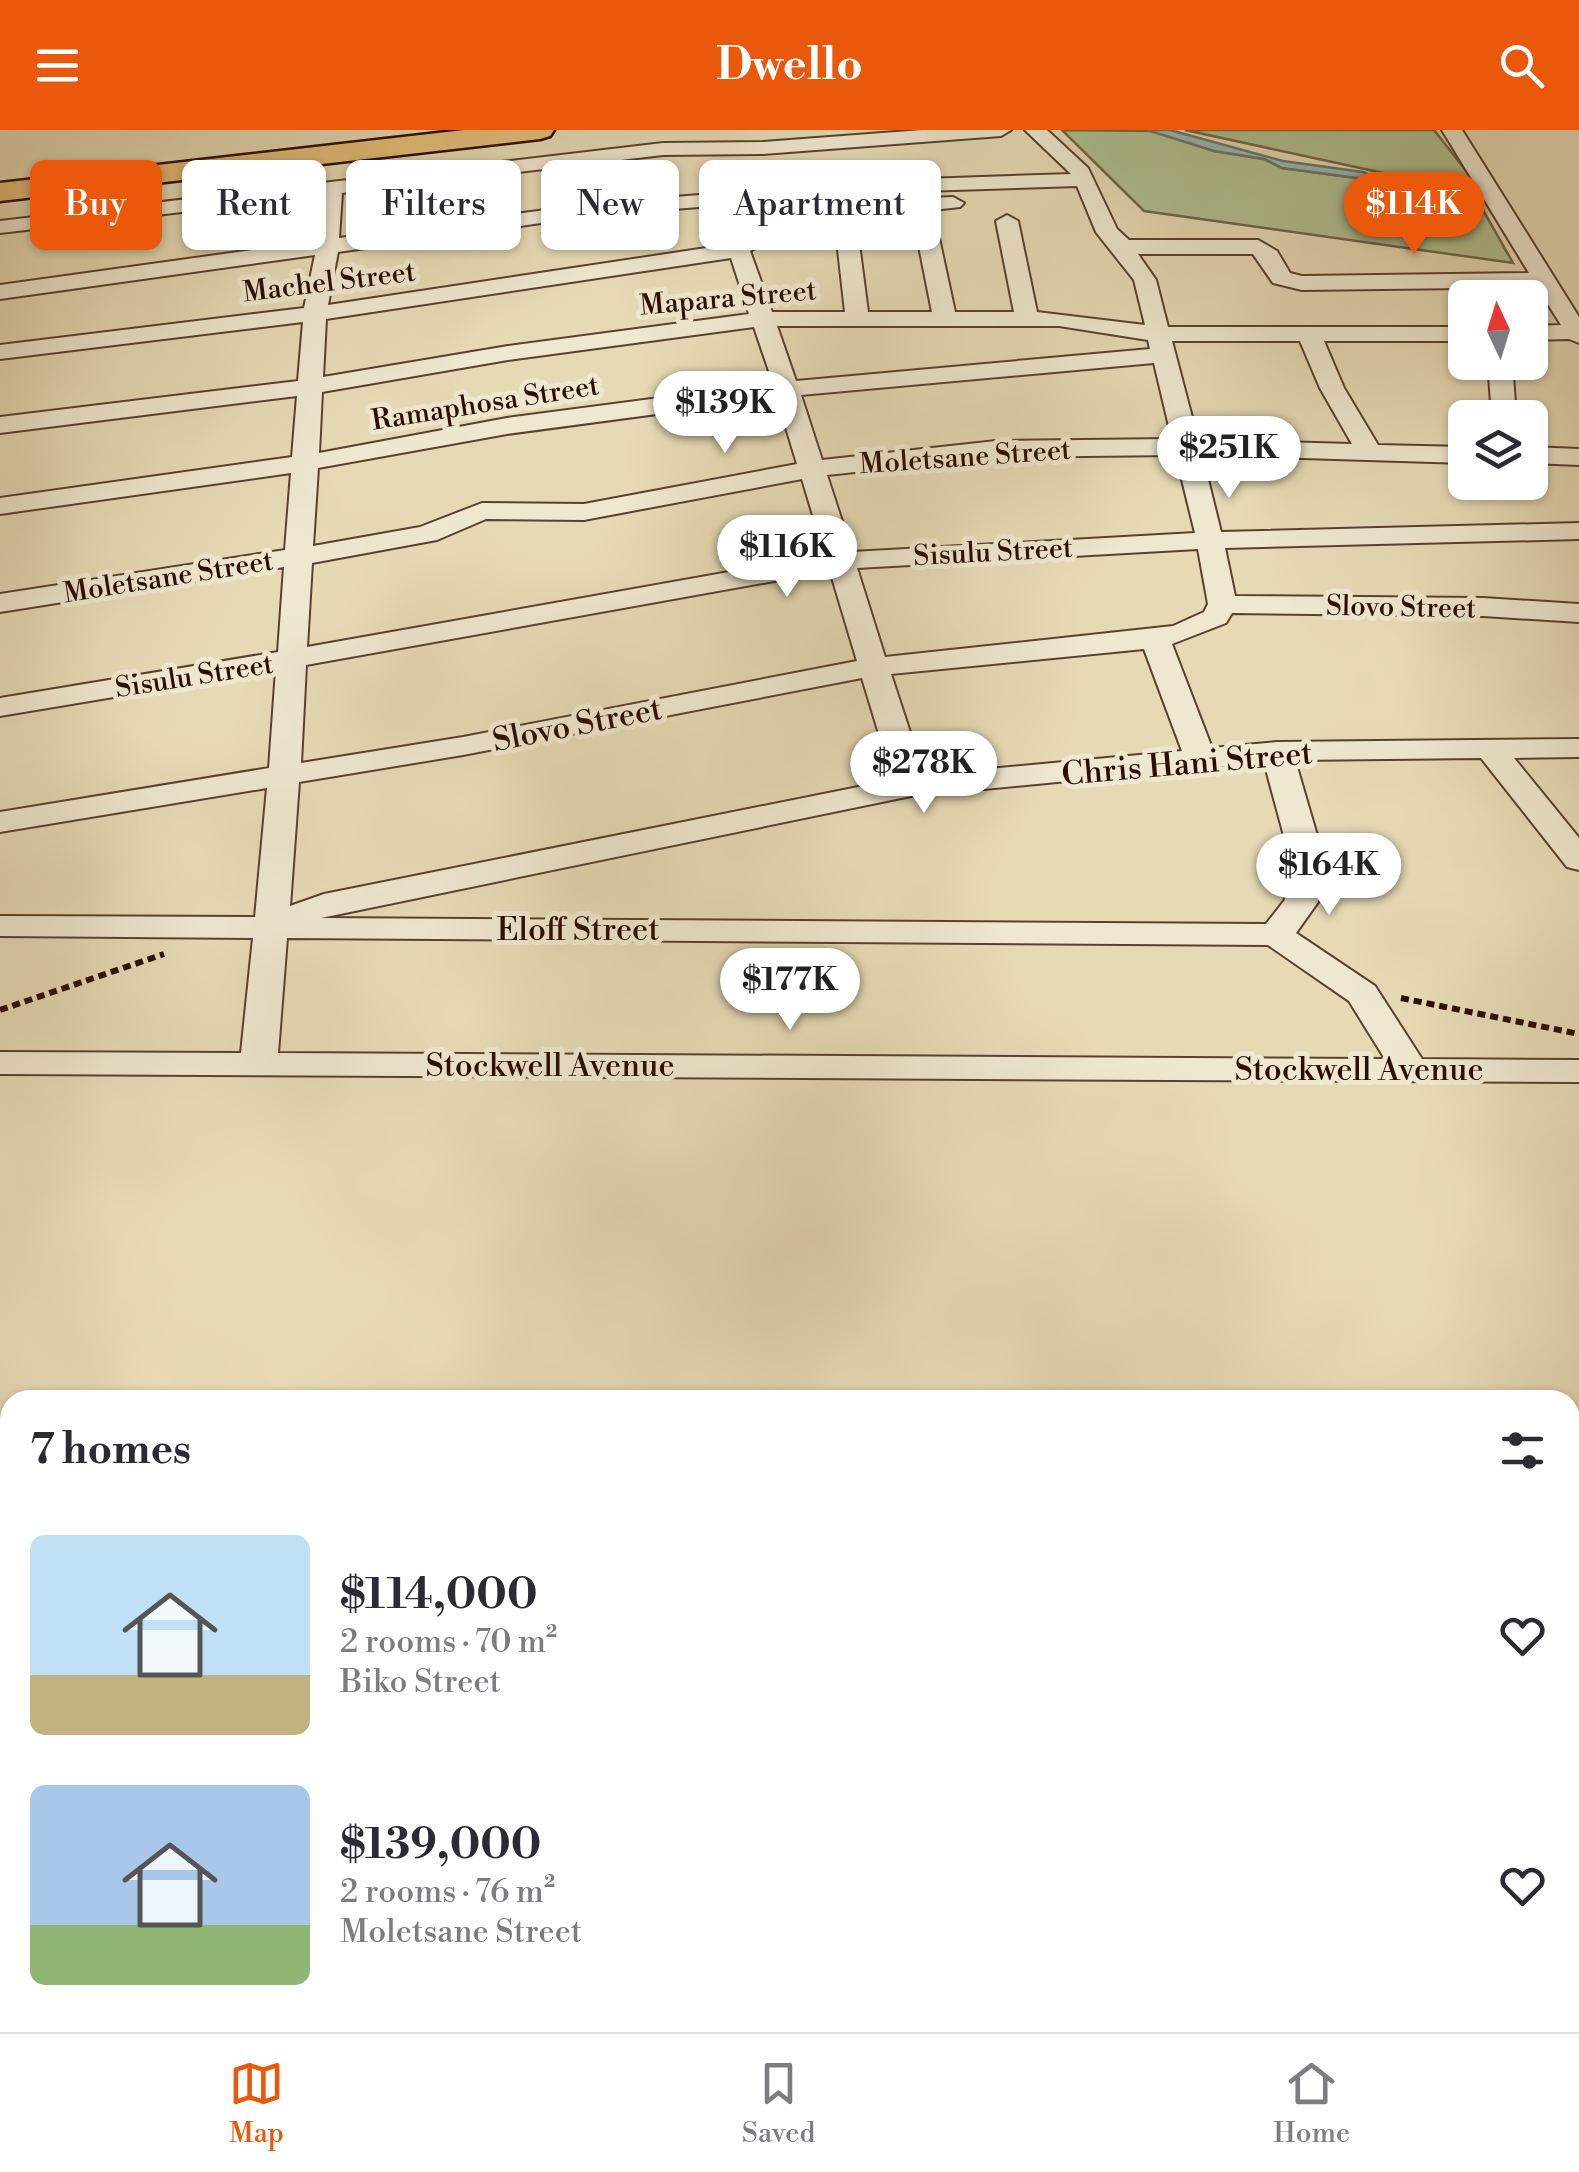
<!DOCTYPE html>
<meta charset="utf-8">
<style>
body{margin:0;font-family:"Libre Bodoni",serif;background:#f7f7f7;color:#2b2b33;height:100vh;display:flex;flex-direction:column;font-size:38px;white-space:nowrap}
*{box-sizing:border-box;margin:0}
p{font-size:32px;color:#7c7c81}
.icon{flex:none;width:55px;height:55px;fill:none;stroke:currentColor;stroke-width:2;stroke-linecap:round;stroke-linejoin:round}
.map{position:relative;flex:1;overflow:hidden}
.drawer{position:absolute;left:0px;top:1260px;width:1580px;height:642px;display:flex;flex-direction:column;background:#fff;border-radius:30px 30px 0 0;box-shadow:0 2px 8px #0004}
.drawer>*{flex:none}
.top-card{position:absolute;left:30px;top:30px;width:1000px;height:90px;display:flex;gap:20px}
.needle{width:65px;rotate:356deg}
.buttons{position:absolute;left:1448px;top:150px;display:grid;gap:20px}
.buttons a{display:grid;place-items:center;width:100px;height:100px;border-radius:15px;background:#fff;box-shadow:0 2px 8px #0004;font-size:50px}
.price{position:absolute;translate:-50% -85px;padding:0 22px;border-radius:35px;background:#fff;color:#222;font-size:32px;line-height:65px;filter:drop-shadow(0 2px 5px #0008)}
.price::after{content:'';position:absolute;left:50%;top:60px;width:30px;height:22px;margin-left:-15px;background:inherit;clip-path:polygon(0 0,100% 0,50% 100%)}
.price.current{background:#ea580c;color:#fff}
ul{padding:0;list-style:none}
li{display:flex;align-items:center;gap:30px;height:250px;padding:0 30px}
li span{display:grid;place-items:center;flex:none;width:280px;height:200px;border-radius:15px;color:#555}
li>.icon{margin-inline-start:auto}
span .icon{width:120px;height:120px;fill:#fffc;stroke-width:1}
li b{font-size:42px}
h2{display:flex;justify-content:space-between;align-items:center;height:120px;padding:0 30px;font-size:42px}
.chip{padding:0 35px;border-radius:15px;background:#fff;box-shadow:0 2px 8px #0004;font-size:35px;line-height:90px}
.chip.current{background:#ea580c;color:#fff}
header{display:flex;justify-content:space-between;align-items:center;height:130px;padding:0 30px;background:#ea580c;color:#fff;font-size:45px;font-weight:700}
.tab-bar{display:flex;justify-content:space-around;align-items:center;height:140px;border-top:2px solid #e1e1e2;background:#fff;font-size:28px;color:#7c7c81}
.tab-bar a{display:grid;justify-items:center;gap:5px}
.tab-bar .current{color:#ea580c}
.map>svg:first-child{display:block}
</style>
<header><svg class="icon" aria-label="menu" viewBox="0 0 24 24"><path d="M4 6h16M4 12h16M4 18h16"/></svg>Dwello<svg class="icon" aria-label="search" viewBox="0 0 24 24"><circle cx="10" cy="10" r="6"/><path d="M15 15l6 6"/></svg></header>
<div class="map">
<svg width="1579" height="1902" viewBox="0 0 1579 1902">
<rect width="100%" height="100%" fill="#e6dab5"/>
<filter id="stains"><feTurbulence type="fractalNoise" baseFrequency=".002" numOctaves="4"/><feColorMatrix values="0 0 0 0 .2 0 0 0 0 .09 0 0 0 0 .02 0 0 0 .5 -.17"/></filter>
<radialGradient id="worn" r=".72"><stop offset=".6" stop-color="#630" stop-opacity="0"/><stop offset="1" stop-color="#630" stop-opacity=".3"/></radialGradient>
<!-- green -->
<g fill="#b1c091" stroke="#6e664a" stroke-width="2.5">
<polygon points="1062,0 1154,1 1214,21 1264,29 1282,38 1364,49 1382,65 1479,73 1513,133 1144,81"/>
<polygon points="1185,0 1434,0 1474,51 1460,64 1407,61 1383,43"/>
</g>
<!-- water -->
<polygon fill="#97bab4" stroke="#6b756d" stroke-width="2.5" points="1147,0 1170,0 1283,31 1363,42 1407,61 1475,61 1479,73 1382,65 1364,49 1282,38 1264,29 1214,21"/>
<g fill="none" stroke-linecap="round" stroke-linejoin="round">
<defs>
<g id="minor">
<path d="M922,0H1011L1001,6L763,24L663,25L342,63L339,108L590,74L723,63L734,69L723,75L590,86L338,122L328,175L726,115L720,97L723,92H739L745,107L792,80L824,72L953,67L964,73L960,77L933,80L955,182H1014L996,91L1007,85L1018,91L1037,182L1145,195L1134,150L1096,102L1077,56L923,61L913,55L923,49L1071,44L1025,0H1047L1088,38L1117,99L1129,110H1258L1277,121L1290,143L1302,146L1529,143L1442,0H1462L1579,187V213L1569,209L1530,210V196L1561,195L1537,157L1302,160L1273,153L1253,124H1138L1156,150L1168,197H1465V211H1324L1344,258L1378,315L1465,317V333L1202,325L1221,402L1579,393V409L1225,418L1235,466L1483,468L1579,474V492L1483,486L1232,483L1226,493L1172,514L1212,618L1277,612L1579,609V627L1514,628L1579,708V740L1567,737L1481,628L1295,630L1328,743L1318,772L1296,803L1375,856L1422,929L1579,930V952L0,944V922L241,923L253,808L0,806V786L255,787L267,658L0,702V682L269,638L276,540L0,586V568L278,522L284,437L0,482V464L285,420L291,343L0,384V368L292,327L297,266L0,303V287L298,251L303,192L0,229V215L304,178L315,125L0,169V155L317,111L321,66L0,103V91L663,13L763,12ZM912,81L932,182H868L855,83ZM834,84L845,182H772L750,121L808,90ZM731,128L749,184L508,216L323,247L326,189ZM777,196H1059L1148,210L1150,219L796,251ZM754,197L773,253L507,288L319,323L322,262L508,230ZM1172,211H1300L1320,258L1352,314L1198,310ZM1154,233L1172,309L996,311L822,330L801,265ZM777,268L797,334L584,374L482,373L420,397L313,416L318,338L507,304ZM1176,325L1195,403L852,422L827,345L996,327ZM802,349L825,425L307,517L312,433L437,410L486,389L584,390ZM1198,419L1208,474L1204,482L1173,496L885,527L857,438ZM830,441L857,531L463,607L301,633L306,535ZM1144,519L1182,621L924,645L891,544ZM862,548L893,650L324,764L290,776L299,652L463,625ZM1264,632L1294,743L1284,771L1266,794L321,788L911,666ZM287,808L1268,815L1349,871L1385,929L278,923Z"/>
<polygon points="1488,232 1512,232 1515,273 1523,288 1498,288 1491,273"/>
<polygon points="1530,317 1579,319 1579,335 1530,333"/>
<rect x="0" y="1348" width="10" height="34"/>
<rect x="1570" y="1357" width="9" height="34"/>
<polygon points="1570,1884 1576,1902 1520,1902 1519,1892 1570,1892"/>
</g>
<polygon id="highway" points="464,0 554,0 550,6 540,9 0,71 0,53"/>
</defs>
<!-- minor casing -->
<use href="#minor" stroke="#594030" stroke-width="4"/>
<!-- highway casing -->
<use href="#highway" stroke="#2a0d03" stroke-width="5"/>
<!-- path -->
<g stroke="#2a0d03" stroke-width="6" stroke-dasharray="8 5" stroke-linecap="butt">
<polyline points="1401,868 1579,904"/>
<polyline points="0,880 164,824"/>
</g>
<!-- minor -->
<use href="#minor" fill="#efe7cf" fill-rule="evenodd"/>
<!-- highway -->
<use href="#highway" fill="#e3bd7a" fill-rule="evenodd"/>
</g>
<g text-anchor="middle" stroke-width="10" stroke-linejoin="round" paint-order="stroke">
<!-- far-street labels -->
<g font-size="28" fill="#2a0d03" stroke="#efe7cf">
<text transform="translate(329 151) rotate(-7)" y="10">Machel Street</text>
<text transform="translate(728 167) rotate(-5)" y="10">Mapara Street</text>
<text transform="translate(485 272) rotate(-9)" y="10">Ramaphosa Street</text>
<text transform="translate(965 326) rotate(-4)" y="10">Moletsane Street</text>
<text transform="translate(993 421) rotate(-3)" y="10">Sisulu Street</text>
<text transform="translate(168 446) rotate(-9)" y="10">Moletsane Street</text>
<text transform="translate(1401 476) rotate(1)" y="10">Slovo Street</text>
<text transform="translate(194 545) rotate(-9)" y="10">Sisulu Street</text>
</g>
<!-- street labels -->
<g font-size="32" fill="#2a0d03" stroke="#efe7cf">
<text transform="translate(577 594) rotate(-11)" y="11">Slovo Street</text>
<text transform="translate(1187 633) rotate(-5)" y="11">Chris Hani Street</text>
<text x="578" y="810">Eloff Street</text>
<text x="550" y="946">Stockwell Avenue</text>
<text x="1359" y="950">Stockwell Avenue</text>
</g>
</g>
<rect width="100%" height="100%" filter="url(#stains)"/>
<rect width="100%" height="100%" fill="url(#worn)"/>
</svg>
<div class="buttons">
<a><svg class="needle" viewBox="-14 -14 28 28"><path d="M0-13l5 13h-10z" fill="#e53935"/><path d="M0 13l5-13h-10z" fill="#7c7c81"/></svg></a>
<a><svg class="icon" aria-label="layers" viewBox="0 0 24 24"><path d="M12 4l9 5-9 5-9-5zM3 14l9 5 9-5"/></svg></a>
</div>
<b class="price current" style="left:1414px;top:127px">$114K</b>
<b class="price" style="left:725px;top:326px">$139K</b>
<b class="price" style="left:1229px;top:371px">$251K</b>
<b class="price" style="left:787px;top:470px">$116K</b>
<b class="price" style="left:924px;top:686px">$278K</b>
<b class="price" style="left:1329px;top:788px">$164K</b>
<b class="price" style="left:790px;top:903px">$177K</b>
<div class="top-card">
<a class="chip current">Buy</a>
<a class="chip">Rent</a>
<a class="chip">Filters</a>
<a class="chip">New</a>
<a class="chip">Apartment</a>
</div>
<section class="drawer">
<h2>7 homes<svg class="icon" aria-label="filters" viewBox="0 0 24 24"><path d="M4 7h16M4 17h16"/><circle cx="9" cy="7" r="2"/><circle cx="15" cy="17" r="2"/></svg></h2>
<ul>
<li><span style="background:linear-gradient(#bfe0f5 70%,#c2b280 0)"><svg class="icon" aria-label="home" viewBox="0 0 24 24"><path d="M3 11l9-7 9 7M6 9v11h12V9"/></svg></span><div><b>$114,000</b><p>2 rooms · 70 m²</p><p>Biko Street</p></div><svg class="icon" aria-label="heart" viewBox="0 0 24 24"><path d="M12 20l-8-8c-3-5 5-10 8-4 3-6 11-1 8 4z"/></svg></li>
<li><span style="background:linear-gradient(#a9c7e8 70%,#8fb573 0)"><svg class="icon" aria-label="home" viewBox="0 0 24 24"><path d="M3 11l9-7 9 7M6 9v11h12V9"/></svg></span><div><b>$139,000</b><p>2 rooms · 76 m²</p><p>Moletsane Street</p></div><svg class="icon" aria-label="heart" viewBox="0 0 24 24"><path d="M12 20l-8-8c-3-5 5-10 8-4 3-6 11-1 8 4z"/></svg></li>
</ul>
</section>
</div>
<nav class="tab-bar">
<a class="current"><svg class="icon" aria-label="map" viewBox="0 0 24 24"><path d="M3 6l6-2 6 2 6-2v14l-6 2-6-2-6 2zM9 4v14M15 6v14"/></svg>Map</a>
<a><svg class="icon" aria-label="saved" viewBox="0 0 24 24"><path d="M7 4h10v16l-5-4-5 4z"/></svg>Saved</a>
<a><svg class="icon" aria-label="home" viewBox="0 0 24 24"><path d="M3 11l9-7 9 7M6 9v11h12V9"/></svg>Home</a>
</nav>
